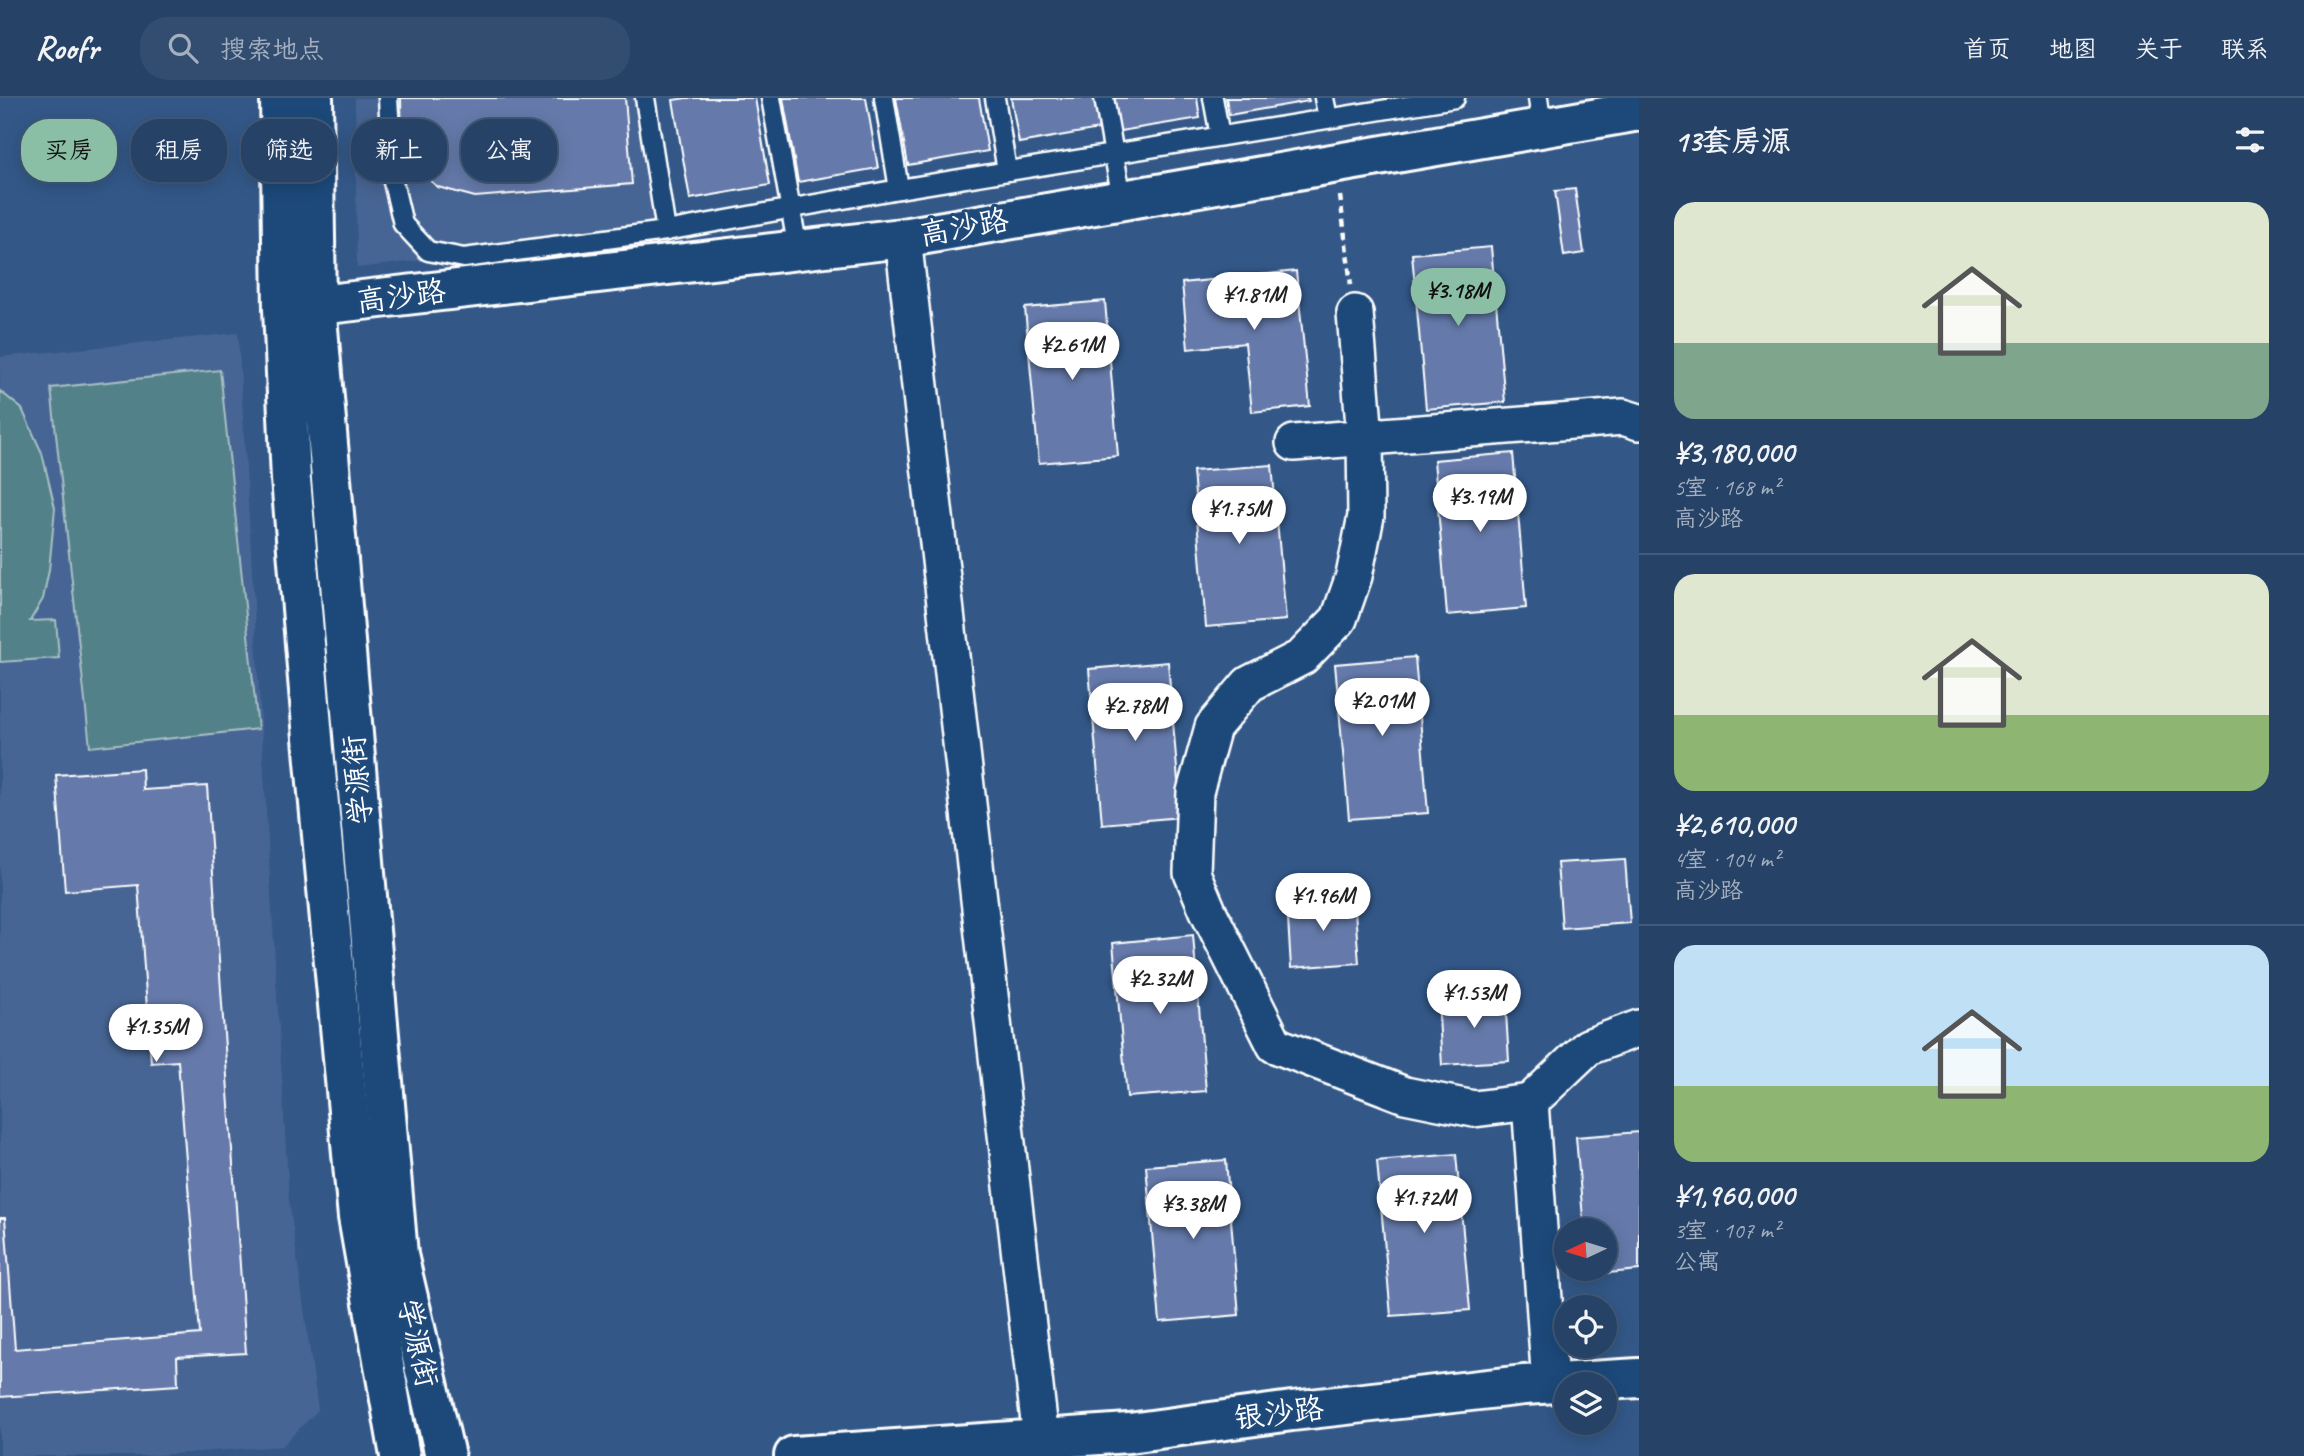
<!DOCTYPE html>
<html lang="zh">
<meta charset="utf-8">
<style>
body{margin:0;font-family:Caveat,"LXGW WenKai TC",sans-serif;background:#324d6f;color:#f1f3f6;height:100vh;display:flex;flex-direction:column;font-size:26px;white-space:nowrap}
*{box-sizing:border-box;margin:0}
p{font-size:23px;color:#a4b0bf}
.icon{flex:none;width:38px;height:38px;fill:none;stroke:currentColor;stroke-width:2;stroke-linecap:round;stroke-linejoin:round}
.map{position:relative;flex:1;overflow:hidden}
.details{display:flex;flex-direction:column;background:#264266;width:665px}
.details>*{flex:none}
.guide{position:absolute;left:21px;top:21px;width:665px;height:63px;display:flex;gap:14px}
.needle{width:46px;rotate:266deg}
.fabs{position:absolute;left:1554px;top:1120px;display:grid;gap:14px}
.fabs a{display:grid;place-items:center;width:63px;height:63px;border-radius:50%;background:#264266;box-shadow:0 4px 18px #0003,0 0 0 2px #425b7a;font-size:35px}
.price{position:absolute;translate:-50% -60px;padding:0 16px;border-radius:24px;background:#fff;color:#222;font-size:23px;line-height:46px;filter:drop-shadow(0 2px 4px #0008)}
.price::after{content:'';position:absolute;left:50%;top:42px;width:21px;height:16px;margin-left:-10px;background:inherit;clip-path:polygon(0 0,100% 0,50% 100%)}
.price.selected{background:#8abfa5;color:#111}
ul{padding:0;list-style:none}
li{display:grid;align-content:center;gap:14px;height:371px;padding:0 35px}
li+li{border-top:2px solid #425b7a}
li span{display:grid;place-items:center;height:217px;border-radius:21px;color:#555}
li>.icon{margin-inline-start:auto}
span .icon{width:126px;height:126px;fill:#fffc;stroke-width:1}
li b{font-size:30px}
h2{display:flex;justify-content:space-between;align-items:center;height:84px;padding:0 35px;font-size:30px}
.tag{padding:0 24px;border-radius:28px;background:#264266;box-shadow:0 4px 18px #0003,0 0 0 2px #425b7a;font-size:24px;line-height:63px}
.tag.selected{background:#8abfa5;color:#111}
header{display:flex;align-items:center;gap:42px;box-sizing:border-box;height:98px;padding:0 35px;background:#264266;border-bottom:2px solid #425b7a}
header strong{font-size:33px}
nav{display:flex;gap:38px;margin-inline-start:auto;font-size:24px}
.search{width:490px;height:63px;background:#324d6f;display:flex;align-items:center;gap:18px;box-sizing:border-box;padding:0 24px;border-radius:28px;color:#a4b0bf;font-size:26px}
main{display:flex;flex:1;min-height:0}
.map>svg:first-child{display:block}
</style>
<header>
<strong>Roofr</strong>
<div class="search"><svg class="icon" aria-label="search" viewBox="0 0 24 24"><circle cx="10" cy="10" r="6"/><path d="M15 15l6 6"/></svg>搜索地点</div>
<nav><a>首页</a><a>地图</a><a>关于</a><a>联系</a></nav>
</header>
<main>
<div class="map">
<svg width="1639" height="1358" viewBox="0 0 1639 1358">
<rect width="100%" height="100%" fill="#335888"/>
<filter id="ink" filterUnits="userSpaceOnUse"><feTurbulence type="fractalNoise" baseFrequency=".0143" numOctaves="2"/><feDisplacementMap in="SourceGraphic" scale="14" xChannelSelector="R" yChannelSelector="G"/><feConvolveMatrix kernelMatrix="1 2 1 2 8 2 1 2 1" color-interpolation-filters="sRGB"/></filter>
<g filter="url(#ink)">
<!-- built -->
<g fill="#466594">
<polygon points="355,0 646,0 666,133 357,170"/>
<polygon points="238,235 289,1102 318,1312 282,1348 144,1358 0,1358 0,259"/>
</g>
<!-- green -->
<g fill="#52818a" stroke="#a8c0c4" stroke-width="2">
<polygon points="220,272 258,631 90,649 51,290"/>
<polygon points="0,293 22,311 42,355 55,410 49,472 43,501 30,523 56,522 59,560 0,564"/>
</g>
<!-- building -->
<g fill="#657aaa" stroke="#fff" stroke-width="2">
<polygon points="401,0 625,0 632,86 475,99 438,89 412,68 402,45"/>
<polygon points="686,0 755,0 770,87 690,101 673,2"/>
<polygon points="783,0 866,0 878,70 798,84"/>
<polygon points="896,0 979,0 988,53 908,67"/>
<polygon points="1011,0 1094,0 1099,31 1019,45"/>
<polygon points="1114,0 1197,0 1200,20 1120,33"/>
<polygon points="1226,0 1308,0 1309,3 1229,17"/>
<polygon points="1575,91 1584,155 1564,158 1555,93"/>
<polygon points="1491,149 1505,304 1426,311 1412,156"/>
<polygon points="1296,173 1310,308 1252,314 1245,245 1188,251 1182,185"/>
<polygon points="1105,203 1118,358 1039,365 1025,210"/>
<polygon points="1513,355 1526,510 1447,517 1434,362"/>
<polygon points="1272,367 1286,522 1206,529 1193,373"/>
<polygon points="1415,559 1428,715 1349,721 1335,566"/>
<polygon points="1168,564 1181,719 1102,726 1089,571"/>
<polygon points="142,671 143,692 207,688 246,1255 177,1259 178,1287 0,1299 0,1120 5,1120 15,1251 200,1236 178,963 151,965 138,787 65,793 56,677"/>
<polygon points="1625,761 1630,825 1562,830 1557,765"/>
<polygon points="1354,800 1359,865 1291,870 1287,805"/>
<polygon points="1193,837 1206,993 1127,999 1113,845"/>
<polygon points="1505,898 1509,963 1442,967 1438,902"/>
<polygon points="1639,1034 1639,1172 1588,1177 1587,1171 1605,1171 1605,1132 1584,1132 1576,1039"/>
<polygon points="1456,1056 1470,1212 1391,1218 1377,1063"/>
<polygon points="1226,1062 1239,1217 1160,1224 1146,1068"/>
</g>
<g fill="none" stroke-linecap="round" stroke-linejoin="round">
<defs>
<g id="service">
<polyline points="388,0 393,84 403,126 428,153 464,160 666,133 899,91 1455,0"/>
<polyline points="645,0 666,133"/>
<polyline points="771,0 798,152"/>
<polyline points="884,0 899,91"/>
<polyline points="995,0 1007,73"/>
<polyline points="1104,0 1122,102"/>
<polyline points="1213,0 1220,38"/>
<polyline points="1324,0 1328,20"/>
<polyline points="1538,0 1542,30"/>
</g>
<g id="minor">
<polyline points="903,140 1041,1341"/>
<polyline points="1355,215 1365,340 1366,418 1354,478 1339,521 1302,559 1249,586 1213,629 1195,694 1192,775 1208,813 1275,947 1405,997 1474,1011 1530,1004"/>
<polyline points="1294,345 1623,319 1639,324"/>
<polyline points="1550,1286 1530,1004 1588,949 1639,930"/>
</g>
<g id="tertiary">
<polyline points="284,211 903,140 1639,13"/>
<polyline points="794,1358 1129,1335 1292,1313 1524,1287 1639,1280"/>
</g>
<g id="secondary">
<polyline points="280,0 283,211 291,381 315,663 358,1119 400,1358"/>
<polyline points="313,0 316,207 398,1157 445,1358"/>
</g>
</defs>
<!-- service casing -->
<use href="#service" stroke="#fff" stroke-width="23"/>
<!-- minor casing -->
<use href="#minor" stroke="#fff" stroke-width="40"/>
<!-- tertiary casing -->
<use href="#tertiary" stroke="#fff" stroke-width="44"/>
<!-- secondary casing -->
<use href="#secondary" stroke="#fff" stroke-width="44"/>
<!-- path -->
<polyline stroke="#fff" stroke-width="4.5" stroke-dasharray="7 5" stroke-linecap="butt" points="1340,98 1351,187"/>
<!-- service -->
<use href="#service" stroke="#1f4a7a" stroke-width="18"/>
<!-- minor -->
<use href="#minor" stroke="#1f4a7a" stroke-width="35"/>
<!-- tertiary -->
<use href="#tertiary" stroke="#1f4a7a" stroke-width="38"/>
<!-- secondary -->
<use href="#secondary" stroke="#1f4a7a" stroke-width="38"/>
</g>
</g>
<g text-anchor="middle" stroke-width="6" stroke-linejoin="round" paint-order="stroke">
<!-- street labels -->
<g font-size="30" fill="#fff" stroke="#1f4a7a">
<text transform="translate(964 129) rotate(-10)" y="10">高沙路</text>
<text transform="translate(401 198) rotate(-7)" y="10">高沙路</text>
<text transform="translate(357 682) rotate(-95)" y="10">学源街</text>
<text transform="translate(418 1245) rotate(77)" y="10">学源街</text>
<text transform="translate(1279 1315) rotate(-7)" y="10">银沙路</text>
</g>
</g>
</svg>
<div class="fabs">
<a><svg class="needle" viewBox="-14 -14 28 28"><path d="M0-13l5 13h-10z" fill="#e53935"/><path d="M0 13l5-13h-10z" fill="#a4b0bf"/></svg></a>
<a><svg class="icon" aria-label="locate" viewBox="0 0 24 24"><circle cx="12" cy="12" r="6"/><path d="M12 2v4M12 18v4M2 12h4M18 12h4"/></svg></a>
<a><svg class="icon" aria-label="layers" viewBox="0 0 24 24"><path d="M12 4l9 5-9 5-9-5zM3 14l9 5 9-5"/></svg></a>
</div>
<b class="price selected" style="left:1458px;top:230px">¥3.18M</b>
<b class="price" style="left:1254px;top:234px">¥1.81M</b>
<b class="price" style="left:1072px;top:284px">¥2.61M</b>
<b class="price" style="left:1480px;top:436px">¥3.19M</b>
<b class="price" style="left:1239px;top:448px">¥1.75M</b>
<b class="price" style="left:1382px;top:640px">¥2.01M</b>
<b class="price" style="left:1135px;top:645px">¥2.78M</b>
<b class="price" style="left:1323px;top:835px">¥1.96M</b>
<b class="price" style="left:1160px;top:918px">¥2.32M</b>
<b class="price" style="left:1474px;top:932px">¥1.53M</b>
<b class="price" style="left:156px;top:966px">¥1.35M</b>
<b class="price" style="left:1424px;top:1137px">¥1.72M</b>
<b class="price" style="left:1193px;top:1143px">¥3.38M</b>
<div class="guide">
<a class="tag selected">买房</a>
<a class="tag">租房</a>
<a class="tag">筛选</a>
<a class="tag">新上</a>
<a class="tag">公寓</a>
</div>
</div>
<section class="details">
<h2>13套房源<svg class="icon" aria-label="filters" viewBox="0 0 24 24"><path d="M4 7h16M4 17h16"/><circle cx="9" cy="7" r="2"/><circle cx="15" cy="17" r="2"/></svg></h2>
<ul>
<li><span style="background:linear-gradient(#dfe7d0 65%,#7fa58c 0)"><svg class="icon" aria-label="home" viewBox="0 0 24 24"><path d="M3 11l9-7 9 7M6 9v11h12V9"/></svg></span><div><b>¥3,180,000</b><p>5室 · 168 m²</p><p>高沙路</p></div></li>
<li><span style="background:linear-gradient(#dfe7d0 65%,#8fb573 0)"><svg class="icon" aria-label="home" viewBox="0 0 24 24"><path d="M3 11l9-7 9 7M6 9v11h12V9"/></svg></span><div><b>¥2,610,000</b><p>4室 · 104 m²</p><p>高沙路</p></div></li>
<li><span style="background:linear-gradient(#bfe0f5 65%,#8fb573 0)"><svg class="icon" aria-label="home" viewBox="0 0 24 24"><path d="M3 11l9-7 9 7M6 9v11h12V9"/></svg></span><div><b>¥1,960,000</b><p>3室 · 107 m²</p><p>公寓</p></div></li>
</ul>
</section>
</main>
